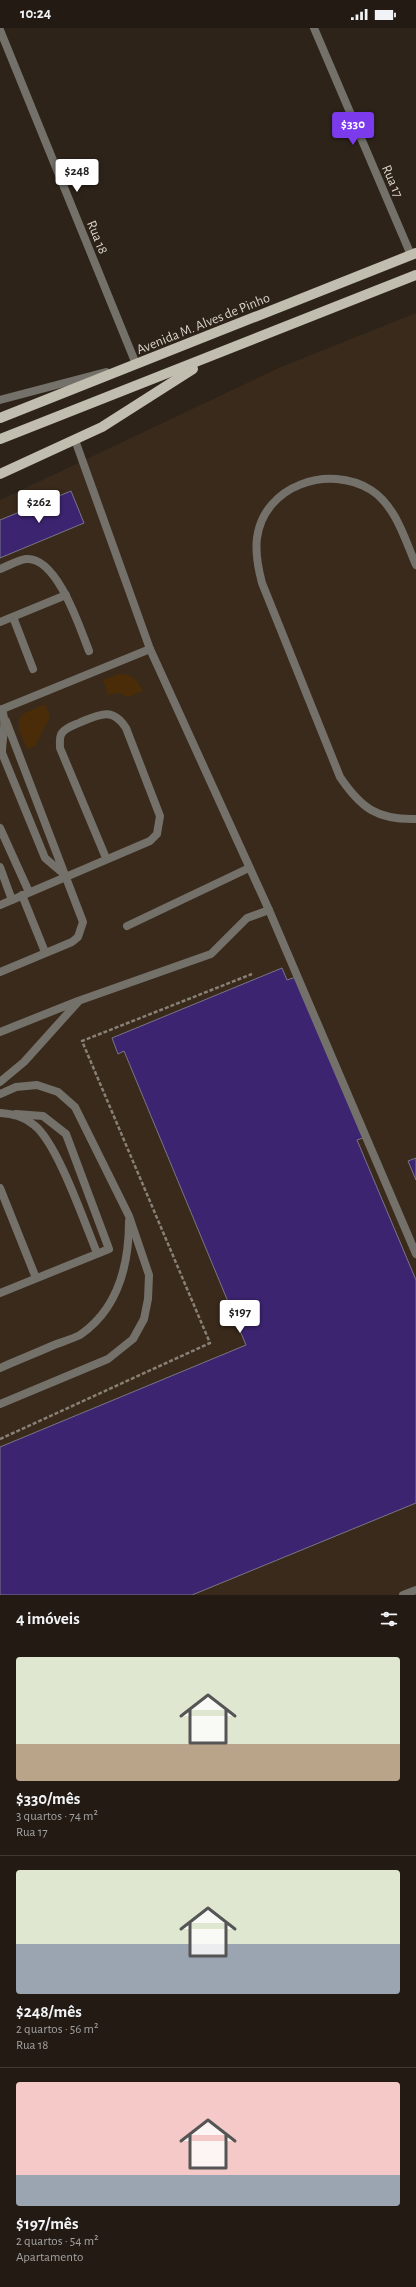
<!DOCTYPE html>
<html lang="pt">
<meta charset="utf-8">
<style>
body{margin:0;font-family:"Alegreya Sans",sans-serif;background:#2a231c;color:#f1f3f6;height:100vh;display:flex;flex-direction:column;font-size:15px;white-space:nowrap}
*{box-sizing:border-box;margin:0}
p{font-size:13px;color:#a2a1a0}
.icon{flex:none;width:22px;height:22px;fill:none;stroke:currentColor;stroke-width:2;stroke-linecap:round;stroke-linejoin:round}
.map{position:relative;height:1567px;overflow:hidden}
.side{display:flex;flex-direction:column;background:#221a13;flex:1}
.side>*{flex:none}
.price{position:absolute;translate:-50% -34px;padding:0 9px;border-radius:4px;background:#fff;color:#222;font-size:13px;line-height:26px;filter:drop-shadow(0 1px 2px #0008)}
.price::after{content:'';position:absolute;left:50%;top:24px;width:12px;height:9px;margin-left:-6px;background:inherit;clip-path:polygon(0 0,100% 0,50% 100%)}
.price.current{background:#7c3aed;color:#fff}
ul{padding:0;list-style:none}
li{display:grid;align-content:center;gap:8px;height:212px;padding:0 16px}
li+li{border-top:1px solid #3f3833}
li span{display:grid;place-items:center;height:124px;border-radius:4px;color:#555}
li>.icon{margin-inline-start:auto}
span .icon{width:72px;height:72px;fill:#fffc;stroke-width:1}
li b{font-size:17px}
h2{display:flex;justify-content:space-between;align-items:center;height:48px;padding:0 16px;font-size:17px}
.status{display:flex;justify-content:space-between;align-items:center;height:28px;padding:0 20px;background:#221a13;direction:ltr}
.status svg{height:11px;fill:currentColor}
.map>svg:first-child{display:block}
</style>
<div class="status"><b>10:24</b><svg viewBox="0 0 49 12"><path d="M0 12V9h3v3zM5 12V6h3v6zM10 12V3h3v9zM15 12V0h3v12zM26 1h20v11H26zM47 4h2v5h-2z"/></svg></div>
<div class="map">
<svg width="416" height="1567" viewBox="0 0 416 1567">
<rect width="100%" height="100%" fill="#2d2319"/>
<!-- built -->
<polygon fill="#392a1b" points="416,285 416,1567 0,1567 0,472 281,339"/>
<!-- green -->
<g fill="#4a2d08">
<path d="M119,646C133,646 137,652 143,663L128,669L118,665L108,667L103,652Z"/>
<polygon points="45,676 50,689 35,718 27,721 19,702 19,691 23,686"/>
</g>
<!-- building -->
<g fill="#3d2471" stroke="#797686">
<polygon points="71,463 84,495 0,530 0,492"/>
<polygon points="282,940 287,952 296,949 363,1110 357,1112 416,1252 416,1475 192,1567 0,1567 0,1419 246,1317 124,1023 118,1026 112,1010"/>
<polygon points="416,1130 416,1152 408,1133"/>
</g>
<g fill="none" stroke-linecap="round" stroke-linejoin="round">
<!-- path -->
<polyline stroke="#888077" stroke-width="2.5" stroke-dasharray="4 2" stroke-linecap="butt" points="0,1411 210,1315 82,1013 252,946"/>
<!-- service -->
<g stroke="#73716a" stroke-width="8">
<polyline points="0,372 106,344"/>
<polyline points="75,412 150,621 269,882 416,1226"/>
<path d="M416,537C405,512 396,478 371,462C329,436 264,457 257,510C255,526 258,540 262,555L340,749C361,780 377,792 416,791"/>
<path d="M0,541C8,538 18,532 26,531C57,528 80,600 89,623"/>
<polyline points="13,589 33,641"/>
<polyline points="0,594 66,567"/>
<path d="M2,681C7,696 2,709 2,725L45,830L65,847"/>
<polyline points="0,682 150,621"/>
<polyline points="0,800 29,864"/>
<polyline points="0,839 12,872"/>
<polyline points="22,867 45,924"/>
<path d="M0,877L150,813L157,806L160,788L126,700C113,679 100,686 81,694C75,697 66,699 62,705C59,709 60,715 60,720L106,830"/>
<polyline points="127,898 249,840"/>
<polyline points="0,944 72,914 78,909 83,894 6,693"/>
<polyline points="0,1004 78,973 211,926 247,890 269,882"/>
<polyline points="0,1054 24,1034 78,974"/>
<polyline points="0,1066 16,1059 37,1057 58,1064 75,1079 129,1188 149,1247 148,1271 144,1291 133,1311 108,1331 0,1376"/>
<path d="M0,1085C13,1086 23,1088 34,1097C57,1114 85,1196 97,1225"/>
<polyline points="0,1160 36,1250"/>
<polyline points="0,1265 109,1221 66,1106 43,1088 16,1086"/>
<path d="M0,1340C18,1332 36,1325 54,1317C62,1314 72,1311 80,1307C118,1281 129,1236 129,1193"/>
<polyline points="403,1567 416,1562"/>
</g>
<!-- minor -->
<g stroke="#73716a" stroke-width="8">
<polyline points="314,0 411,227"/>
<polyline points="0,2 136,336"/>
</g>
<!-- primary -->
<g stroke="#c1bdaf" stroke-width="10">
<polyline points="0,390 416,225"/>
<polyline points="0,411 416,247"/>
<polyline points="0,446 102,399 193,341"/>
</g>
</g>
<g text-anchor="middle" stroke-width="3.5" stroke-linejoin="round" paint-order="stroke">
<!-- street labels -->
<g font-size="14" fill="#dad3cc" stroke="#2d2319">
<text transform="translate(393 153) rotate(67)" y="5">Rua 17</text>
<text transform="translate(98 209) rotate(68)" y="5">Rua 18</text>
<text transform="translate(203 295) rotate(-22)" y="5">Avenida M. Alves de Pinho</text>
</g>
</g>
</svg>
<b class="price current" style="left:353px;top:118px">$330</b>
<b class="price" style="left:77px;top:165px">$248</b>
<b class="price" style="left:39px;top:496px">$262</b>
<b class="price" style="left:240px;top:1306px">$197</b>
</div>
<section class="side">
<h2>4 imóveis<svg class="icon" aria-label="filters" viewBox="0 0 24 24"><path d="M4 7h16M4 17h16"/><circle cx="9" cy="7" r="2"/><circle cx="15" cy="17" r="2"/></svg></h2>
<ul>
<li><span style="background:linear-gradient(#dfe7d0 70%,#b9a48a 0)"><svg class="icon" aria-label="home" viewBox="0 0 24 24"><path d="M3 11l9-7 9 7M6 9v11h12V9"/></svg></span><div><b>$330/mês</b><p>3 quartos · 74 m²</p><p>Rua 17</p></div></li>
<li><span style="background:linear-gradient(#dfe7d0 60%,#9aa5b1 0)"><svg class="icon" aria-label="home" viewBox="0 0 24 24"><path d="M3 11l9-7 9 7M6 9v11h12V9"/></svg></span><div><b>$248/mês</b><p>2 quartos · 56 m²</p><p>Rua 18</p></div></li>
<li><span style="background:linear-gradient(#f6c9c9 75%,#9aa5b1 0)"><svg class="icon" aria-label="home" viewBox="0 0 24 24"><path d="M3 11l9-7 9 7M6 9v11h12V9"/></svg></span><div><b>$197/mês</b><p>2 quartos · 54 m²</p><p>Apartamento</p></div></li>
</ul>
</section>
